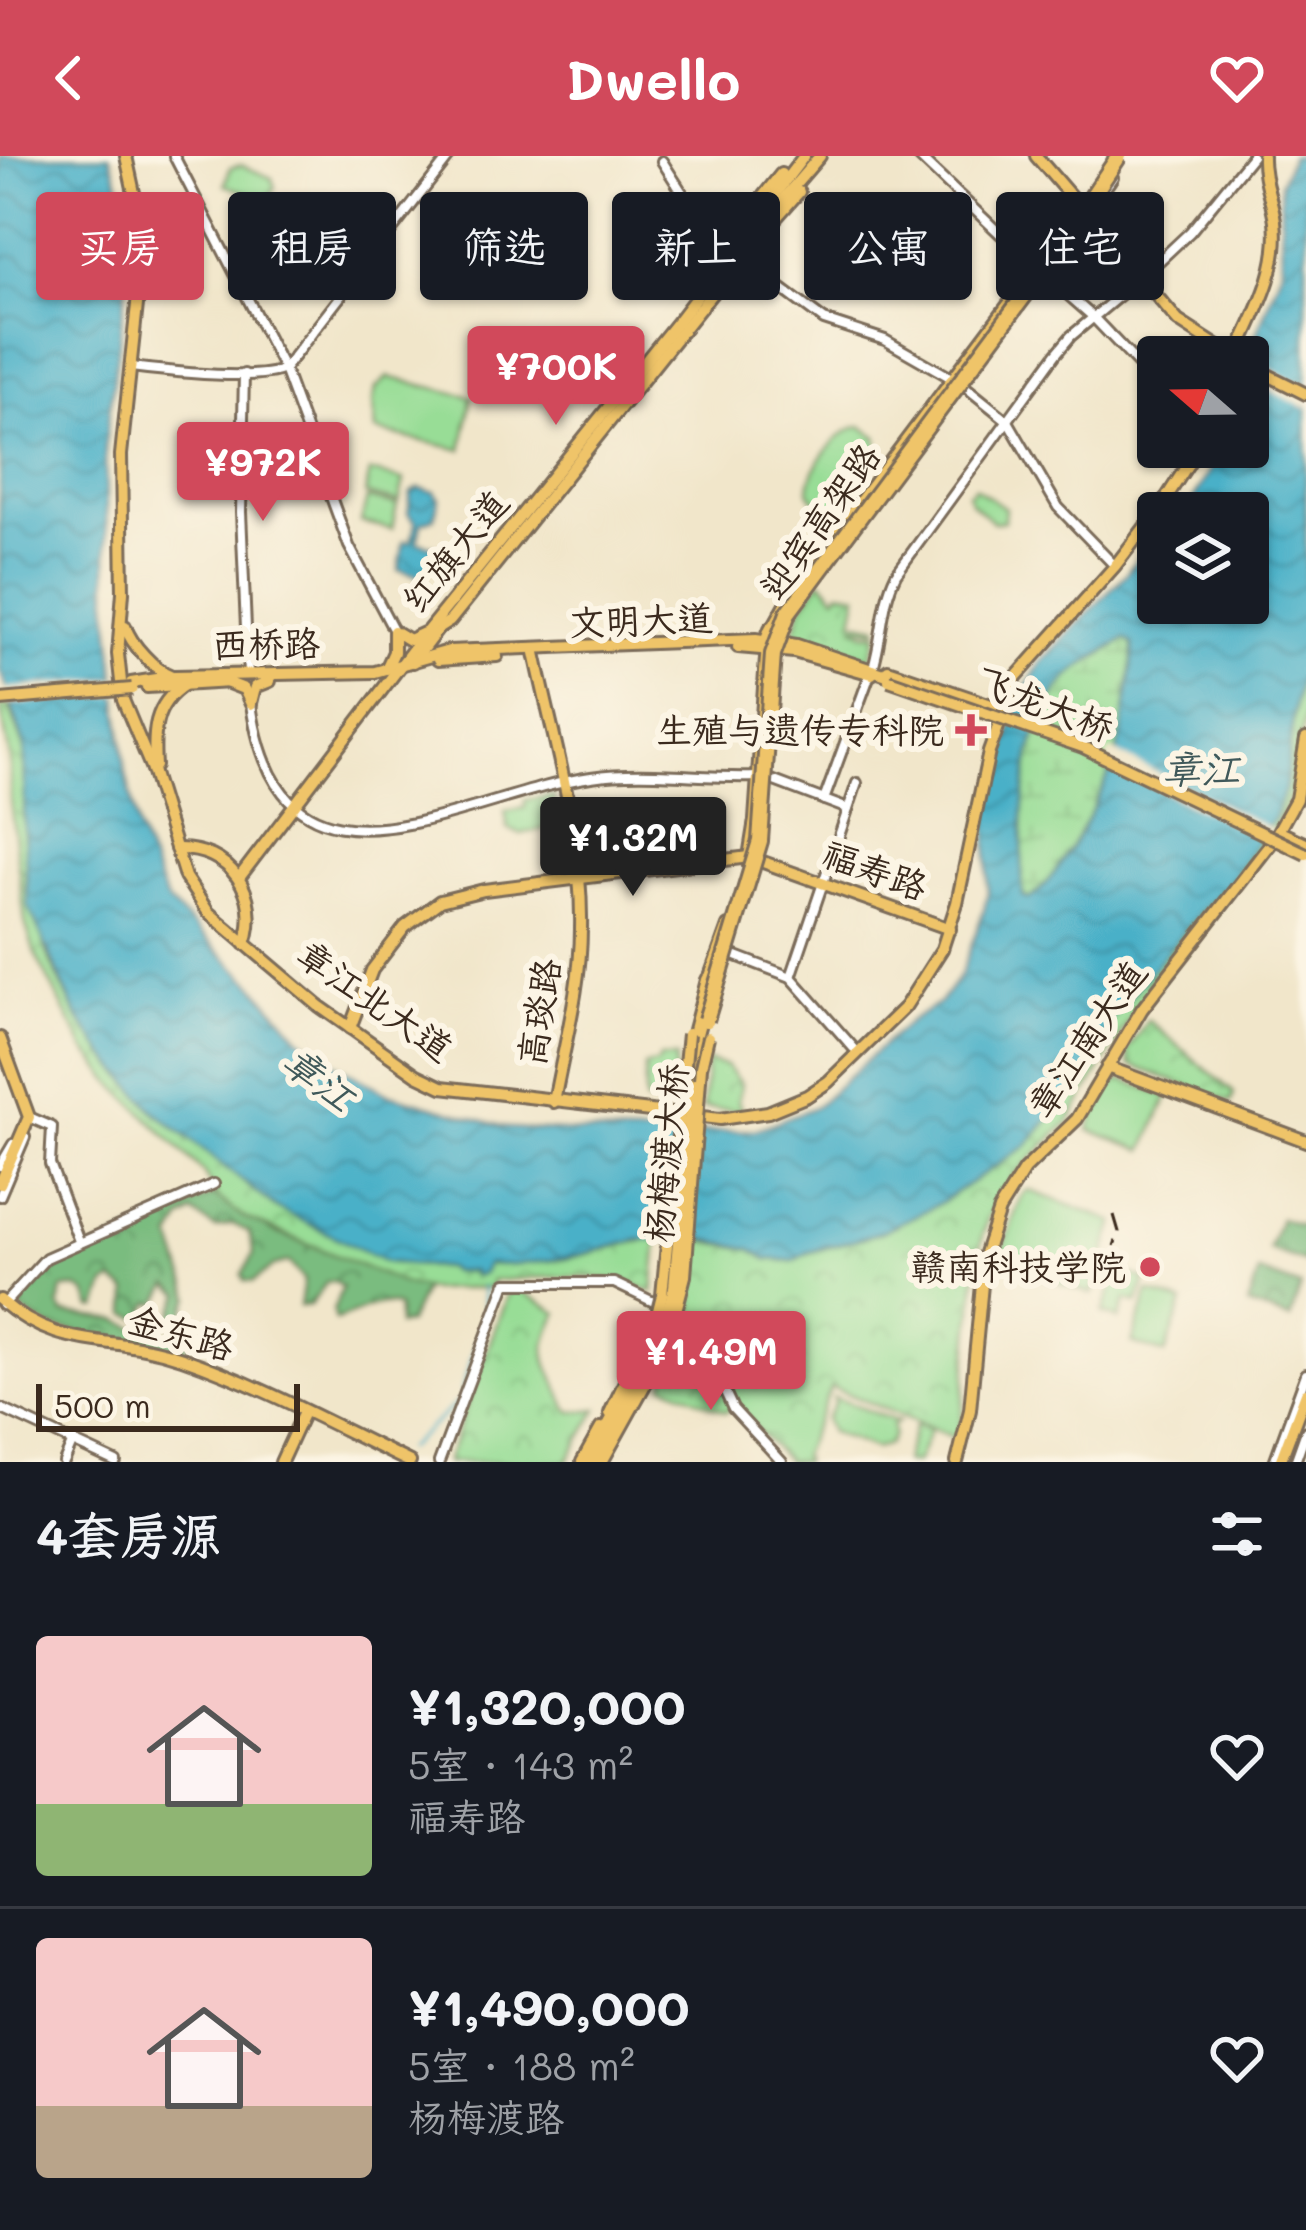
<!DOCTYPE html>
<html lang="zh">
<meta charset="utf-8">
<style>
body{margin:0;font-family:Mali,"LXGW WenKai TC",sans-serif;background:#20242c;color:#f1f3f6;height:100vh;display:flex;flex-direction:column;font-size:45px;white-space:nowrap}
*{box-sizing:border-box;margin:0}
p{font-size:39px;color:#9ea1a6}
.icon{flex:none;width:66px;height:66px;fill:none;stroke:currentColor;stroke-width:2;stroke-linecap:round;stroke-linejoin:round}
.map{position:relative;height:1306px;overflow:hidden}
.panel{display:flex;flex-direction:column;background:#171b24;flex:1}
.panel>*{flex:none}
.top-card{position:absolute;left:36px;top:36px;width:1236px;height:108px;display:flex;gap:24px}
.needle{width:78px;rotate:290deg}
.buttons{position:absolute;left:1137px;top:180px;display:grid;gap:24px}
.buttons a{display:grid;place-items:center;width:132px;height:132px;border-radius:12px;background:#171b24;box-shadow:0 3px 9px #0004;font-size:60px}
.scale{position:absolute;left:36px;bottom:30px;width:264px;box-sizing:border-box;padding-left:12px;border:6px solid #3b2a1e;border-top:0;font-size:33px;line-height:42px;white-space:nowrap;color:#3b2a1e;-webkit-text-stroke:9px #fcf5e5;paint-order:stroke}
.price{position:absolute;translate:-50% -102px;padding:0 27px;border-radius:12px;background:#d1495b;color:#fff;font-size:39px;line-height:78px;filter:drop-shadow(0 3px 6px #0008)}
.price::after{content:'';position:absolute;left:50%;top:72px;width:36px;height:27px;margin-left:-18px;background:inherit;clip-path:polygon(0 0,100% 0,50% 100%)}
.price.current{background:#222;color:#fff}
ul{padding:0;list-style:none}
li{display:flex;align-items:center;gap:36px;height:300px;padding:0 36px}
li+li{border-top:3px solid #363941}
li span{display:grid;place-items:center;flex:none;width:336px;height:240px;border-radius:12px;color:#555}
li>.icon{margin-inline-start:auto}
span .icon{width:144px;height:144px;fill:#fffc;stroke-width:1}
li b{font-size:51px}
h2{display:flex;justify-content:space-between;align-items:center;height:144px;padding:0 36px;font-size:51px}
.pill{padding:0 42px;border-radius:12px;background:#171b24;box-shadow:0 3px 9px #0004;font-size:42px;line-height:108px}
.pill.current{background:#d1495b;color:#fff}
header{display:flex;justify-content:space-between;align-items:center;height:156px;padding:0 36px;background:#d1495b;color:#fff;font-size:54px;font-weight:700}
.map>svg:first-child{display:block}
</style>
<header><svg class="icon" aria-label="back" viewBox="0 0 24 24"><path d="M15 5l-7 7 7 7"/></svg>Dwello<svg class="icon" aria-label="heart" viewBox="0 0 24 24"><path d="M12 20l-8-8c-3-5 5-10 8-4 3-6 11-1 8 4z"/></svg></header>
<div class="map">
<svg width="1306" height="1306" viewBox="0 0 1306 1306">
<defs>
<pattern id="forest-crowns" width="20" height="18" patternUnits="userSpaceOnUse" patternTransform="scale(3)"><rect width="20" height="18" fill="#7abc7f"/><path d="M2 6a3 3 0 1 1 6 0M12 15a3 3 0 1 1 6 0" fill="none" stroke="#659967"/></pattern>
<pattern id="wetland-marsh" width="20" height="14" patternUnits="userSpaceOnUse" patternTransform="scale(3)"><rect width="20" height="14" fill="#98dd96"/><path d="M1 5h8M5 5V1M11 12h8M15 12V8" fill="none" stroke="#84be81"/></pattern>
<pattern id="park-crowns" width="20" height="18" patternUnits="userSpaceOnUse" patternTransform="scale(3)"><rect width="20" height="18" fill="#98dd96"/><path d="M2 6a3 3 0 1 1 6 0M12 15a3 3 0 1 1 6 0" fill="none" stroke="#84be81"/></pattern>
<pattern id="water-waves" width="16" height="10" patternUnits="userSpaceOnUse" patternTransform="scale(3)"><rect width="16" height="10" fill="#49b0c8"/><path d="M0 5q4-4 8 0t8 0" fill="none" stroke="#3e8fa2"/></pattern>
</defs>
<rect width="100%" height="100%" fill="#fcf5e5"/>
<filter id="ink" filterUnits="userSpaceOnUse"><feTurbulence type="fractalNoise" baseFrequency=".00833" numOctaves="2"/><feDisplacementMap in="SourceGraphic" scale="24" xChannelSelector="R" yChannelSelector="G"/><feConvolveMatrix kernelMatrix="1 2 1 2 8 2 1 2 1" color-interpolation-filters="sRGB"/></filter>
<filter id="wash" filterUnits="userSpaceOnUse"><feTurbulence type="fractalNoise" baseFrequency=".004" numOctaves="4" result="noise"/><feDisplacementMap in="SourceGraphic" scale="48" xChannelSelector="R" yChannelSelector="G"/><feGaussianBlur stdDeviation="2.7" result="paint"/><feColorMatrix in="noise" values="0 0 0 0 0 0 0 0 0 0 0 0 0 0 0 0 0 1.4 0 .05"/><feComposite in="paint" operator="in"/></filter>
<g filter="url(#wash)">
<rect width="100%" height="100%" fill="#f1e6ca"/>
<!-- grass -->
<g fill="#98dd96" stroke="#6a845a" stroke-width="3">
<polygon points="241,9 272,22 275,31 270,40 275,43 273,46 225,29 230,12"/>
<polygon points="828,105 835,105 856,122 853,137 842,138 822,122 822,111"/>
<polygon points="388,221 472,241 462,294 376,275 373,245 376,232"/>
<path d="M861,270L877,281C885,307 833,382 809,335C809,312 837,274 861,270Z"/>
<polygon points="370,316 404,324 399,346 365,338"/>
<polygon points="975,331 1005,352 1004,365 993,366 970,345 968,337"/>
<polygon points="367,342 397,349 392,373 361,366"/>
<polygon points="554,639 557,662 553,671 520,678 508,673 505,655 525,652 525,644"/>
<polygon points="1123,924 1168,940 1144,994 1089,974 1103,932"/>
<polygon points="1028,1034 1115,1066 1092,1138 1019,1114 1021,1106 1000,1100 1021,1041"/>
<polygon points="1118,1114 1146,1124 1138,1147 1126,1144 1119,1163 1103,1157"/>
<polygon points="1149,1136 1183,1147 1165,1198 1132,1187"/>
<polygon points="833,1241 898,1266 892,1269 893,1279 888,1288 875,1293 830,1276 825,1263 834,1248"/>
<polygon points="915,1269 930,1274 917,1306 904,1306"/>
</g>
<!-- forest -->
<g fill="url(#forest-crowns)" stroke="#5a734e" stroke-width="3">
<path d="M213,1039L272,1075L424,1133L408,1167L398,1169V1151C377,1140 355,1160 335,1164L333,1155L342,1131L334,1126H327L310,1149L300,1150L304,1124L289,1106L274,1110L253,1126L245,1125L242,1119L254,1098L249,1076L233,1068L215,1072L193,1057L182,1064L172,1082L191,1141L180,1167L169,1169L181,1138L169,1129L158,1148L151,1146L141,1163L127,1158L128,1136L113,1125L106,1129L98,1152H92L86,1137L77,1132L62,1133L59,1150L64,1158L118,1164L145,1176L169,1179L186,1186L187,1197L49,1171L20,1153L19,1142L63,1107Z"/>
<polygon points="1280,1062 1306,1071 1306,1107 1269,1094"/>
<polygon points="1259,1116 1301,1131 1290,1163 1248,1149"/>
</g>
<!-- wetland -->
<path fill="url(#wetland-marsh)" stroke="#6a845a" stroke-width="3" d="M1125,483L1133,488V499C1130,527 1125,555 1121,582C1115,618 1059,725 1029,743L1023,740L1022,726C1023,662 1019,577 1064,526C1081,506 1106,498 1125,483Z"/>
<!-- park -->
<g fill="url(#park-crowns)" stroke="#6a845a" stroke-width="3">
<polygon points="821,424 836,440 840,435 858,438 853,465 877,470 877,474 853,470 864,477 877,478 871,501 866,503 794,478 802,450"/>
<polygon points="1306,498 1306,552 1294,631 1277,669 1243,719 1199,768 1135,854 1069,966 1014,1019 988,1061 979,1095 959,1284 831,1231 802,1299 804,1306 788,1306 733,1249 726,1256 664,1228 693,1154 693,1083 751,1093 767,1103 794,1105 807,1097 878,1077 935,1050 1026,990 1082,925 1110,865 1201,755 1229,728 1274,662 1285,632 1295,545"/>
<path d="M0,550H9L25,592L26,735L51,807L77,860L105,899L153,954L275,1051L386,1106L447,1112L453,1116C466,1115 477,1110 489,1108C513,1104 540,1107 565,1103C596,1097 626,1085 658,1083L653,1136C605,1114 544,1121 492,1125L491,1132L430,1134L405,1128L245,1062L218,1042L203,1016L114,929L84,892L35,798L25,767L10,645V602Z"/>
<polygon points="1148,864 1234,937 1231,946 1130,909 1127,895"/>
<polygon points="660,902 676,902 671,949 645,946 645,910 657,908"/>
<polygon points="707,905 726,910 741,928 738,945 742,954 703,952"/>
<path d="M516,1132L558,1157C533,1206 550,1205 567,1252L572,1256L598,1253L567,1306H446L508,1137Z"/>
</g>
<!-- water -->
<g fill="url(#water-waves)" stroke="#426d73" stroke-width="3" fill-rule="evenodd">
<path d="M0,0H110L126,48L130,79L129,113L105,288L108,444L125,613L138,673L167,745L255,830L299,881L327,903L386,937L509,972L630,979L755,974L815,951L910,865L940,847L961,818L984,754L988,735L987,661L1020,542L1041,506L1125,419L1148,388H1158V447H1248V357H1186L1223,291H1248L1250,194L1282,112L1280,27L1291,0H1306V498L1295,546L1285,632L1274,662L1229,728L1201,755L1110,865L1082,925L1026,990L935,1050L878,1077L807,1097L794,1105L767,1103L751,1093L703,1083L639,1084L568,1102L513,1109L487,1108L483,1117L474,1120L472,1115L452,1116L447,1112L386,1106L275,1051L153,954L105,899L77,860L28,750L24,677L25,592L0,513ZM1125,483L1133,488V499C1130,527 1125,555 1121,582C1115,617 1059,726 1029,743L1023,740L1022,726C1023,662 1019,577 1064,526C1081,507 1105,497 1125,483Z"/>
<polygon points="419,332 435,336 439,343 434,362 421,367 417,386 436,391 425,421 399,414 404,385 411,386 416,366 408,357 411,337"/>
</g>
<!-- pier -->
<g fill="#f1e6ca">
<polygon points="1248,202 1306,231 1306,252 1248,224"/>
<polygon points="121,522 122,539 3,549 0,533"/>
<polygon points="1110,593 1274,674 1266,685 1104,607"/>
</g>
<g fill="none" stroke-linecap="round" stroke-linejoin="round">
<!-- stream -->
<g stroke="#49b0c8" stroke-width="3">
<polyline points="461,1237 486,1156 482,1131"/>
<polyline points="406,1293 458,1246"/>
</g>
</g>
</g>
<g filter="url(#ink)">
<g fill="none" stroke-linecap="round" stroke-linejoin="round">
<defs>
<g id="minor">
<polyline points="174,0 284,213 349,390 394,475"/>
<polyline points="918,0 1036,112"/>
<polyline points="662,5 704,71 774,127 824,164 885,184 962,228 1008,265 1058,351 1115,410"/>
<polyline points="1087,59 1113,21"/>
<polyline points="1044,118 1092,160 1158,229"/>
<polyline points="1141,122 1190,76 1252,0"/>
<path d="M131,211C164,215 257,226 284,213L450,0"/>
<polyline points="244,218 241,356 248,519"/>
<path d="M873,512C883,480 881,448 896,418L1056,198L1071,180L1137,125"/>
<path d="M251,548C281,762 459,640 591,621C647,613 701,623 756,621"/>
<polyline points="769,623 848,653"/>
<polyline points="824,644 869,521"/>
<polyline points="731,798 791,821 858,897"/>
<polyline points="791,821 857,627"/>
<polyline points="29,961 52,971 50,1008 79,1085"/>
<polyline points="0,1010 13,988"/>
<polyline points="0,1040 25,981"/>
<polyline points="3,1149 46,1102 214,1028"/>
<polyline points="680,1160 700,1182 733,1253 782,1306"/>
<polyline points="0,1252 116,1306"/>
<polyline points="64,1306 73,1285"/>
<polyline points="439,1306 506,1127 614,1127 662,1150"/>
<polyline points="1274,1306 1306,1218"/>
<polyline points="1295,1306 1306,1275"/>
</g>
<g id="major">
<polyline points="126,0 144,83 121,299 123,436 118,498 123,544 151,611 185,721 208,756 319,850 417,919 442,931 720,963 768,956 807,940 828,926 905,851 942,793 957,747 989,596 1016,521 1115,410 1161,350 1199,291"/>
<polyline points="1036,0 1178,165 1234,201"/>
<polyline points="726,96 732,79 781,18"/>
<polyline points="733,101 820,0"/>
<path d="M1236,201C1255,158 1281,114 1275,65C1272,43 1262,23 1263,0"/>
<polyline points="1248,209 1306,238"/>
<path d="M125,470C131,488 154,514 172,520"/>
<polyline points="439,472 450,465 737,106 799,36"/>
<polyline points="772,473 795,432 1050,93"/>
<polyline points="738,491 794,496 872,518"/>
<path d="M534,492C553,584 583,678 581,773C581,830 564,890 554,946"/>
<polyline points="438,504 497,500"/>
<polyline points="413,506 438,473"/>
<polyline points="386,513 394,496 394,475 409,484 424,477"/>
<polyline points="888,514 1003,553"/>
<polyline points="226,526 244,533 251,548"/>
<polyline points="131,527 175,520 375,516 449,495 756,483 797,489 890,520"/>
<polyline points="147,531 230,526"/>
<polyline points="251,547 255,531 270,525"/>
<path d="M155,610C153,577 153,549 184,529"/>
<polyline points="1282,677 1306,688"/>
<path d="M176,693C230,691 262,738 245,788"/>
<polyline points="748,707 755,664 767,487"/>
<polyline points="239,722 417,488 678,165 804,0"/>
<polyline points="708,826 728,770"/>
<polyline points="350,872 372,814 405,771 440,745 484,734 749,701 950,773"/>
<polyline points="0,882 29,961 0,1028"/>
<polyline points="1107,911 1306,985"/>
<path d="M0,1144C62,1198 112,1177 182,1202C260,1229 335,1270 410,1306"/>
<polyline points="668,1197 682,1161"/>
<polyline points="610,1257 650,1173"/>
<polyline points="281,1306 304,1256"/>
<polyline points="582,1306 601,1272"/>
<polyline points="602,1306 667,1189"/>
<polyline points="957,1306 970,1254 985,1097 999,1054 1024,1014 1077,963 1142,853 1272,686 1296,643 1306,583"/>
<polyline points="1280,1306 1306,1237"/>
</g>
<g id="highway">
<polyline points="768,483 772,473"/>
<polyline points="689,901 709,824"/>
<polyline points="688,929 694,893"/>
<polyline points="590,1306 657,1184"/>
</g>
</defs>
<!-- minor casing -->
<use href="#minor" stroke="#7b6c5a" stroke-width="14"/>
<!-- major casing -->
<use href="#major" stroke="#7b6c5a" stroke-width="16"/>
<!-- highway casing -->
<use href="#highway" stroke="#7b6c5a" stroke-width="20"/>
<!-- minor -->
<use href="#minor" stroke="#fff" stroke-width="8"/>
<!-- major -->
<use href="#major" stroke="#efc469" stroke-width="10"/>
<!-- highway -->
<use href="#highway" stroke="#efc469" stroke-width="14"/>
<!-- rail -->
<polyline stroke="#3b2a1e" stroke-width="3" stroke-dasharray="18 9" stroke-linecap="butt" points="1114,1059 1119,1076 1114,1090"/>
<defs>
<g id="major-bridge">
<polyline points="889,524 1083,591 1306,698"/>
<polyline points="0,544 132,533"/>
<polyline points="651,1182 662,1139 688,878"/>
<polyline points="667,1189 685,1120 701,911 708,881"/>
</g>
<g id="highway-bridge">
<polyline points="706,864 760,685 773,498 788,457 1039,120 1119,0"/>
<polyline points="661,1186 676,1132 694,930"/>
</g>
</defs>
<!-- major-bridge casing -->
<use href="#major-bridge" stroke="#7b6c5a" stroke-width="16" stroke-linecap="butt"/>
<!-- highway-bridge casing -->
<use href="#highway-bridge" stroke="#7b6c5a" stroke-width="20" stroke-linecap="butt"/>
<!-- major-bridge -->
<use href="#major-bridge" stroke="#efc469" stroke-width="10"/>
<!-- highway-bridge -->
<use href="#highway-bridge" stroke="#efc469" stroke-width="14"/>
</g>
</g>
<!-- markers -->
<g fill="#d1495b" stroke="#fcf5e5" stroke-width="4.5">
<path d="M965 556h12v12h12v12h-12v12h-12v-12h-12v-12h12z"/>
<circle cx="1150" cy="1111" r="12"/>
</g>
<g text-anchor="middle" stroke-width="12" stroke-linejoin="round" paint-order="stroke">
<!-- street labels -->
<g font-size="36" fill="#3b2a1e" stroke="#fcf5e5">
<text transform="translate(820 365) rotate(-55)" y="13">迎宾高架路</text>
<text transform="translate(455 395) rotate(-51)" y="13">红旗大道</text>
<text transform="translate(641 464) rotate(-2)" y="13">文明大道</text>
<text transform="translate(266 488) rotate(-1)" y="13">西桥路</text>
<text transform="translate(1045 548) rotate(21)" y="13">飞龙大桥</text>
<text transform="translate(875 714) rotate(20)" y="13">福寿路</text>
<text transform="translate(375 845) rotate(35)" y="13">章江北大道</text>
<text transform="translate(539 856) rotate(-81)" y="13">高琰路</text>
<text transform="translate(1087 883) rotate(-56)" y="13">章江南大道</text>
<text transform="translate(666 997) rotate(-85)" y="13">杨梅渡大桥</text>
<text transform="translate(181 1177) rotate(16)" y="13">金东路</text>
</g>
<!-- poi labels -->
<g font-size="36" fill="#3b2a1e" stroke="#fcf5e5" text-anchor="end">
<text x="944" y="587">生殖与遗传专科院</text>
<text x="1126" y="1124">赣南科技学院</text>
</g>
<!-- water labels -->
<g font-size="39" font-style="italic" fill="#40595a" stroke="#fcf5e5">
<text x="1201" y="627">章江</text>
<text transform="translate(319 923) rotate(38)" y="14">章江</text>
</g>
</g>
</svg>
<div class="buttons">
<a><svg class="needle" viewBox="-14 -14 28 28"><path d="M0-13l5 13h-10z" fill="#e53935"/><path d="M0 13l5-13h-10z" fill="#9ea1a6"/></svg></a>
<a><svg class="icon" aria-label="layers" viewBox="0 0 24 24"><path d="M12 4l9 5-9 5-9-5zM3 14l9 5 9-5"/></svg></a>
</div>
<div class="scale">500 m</div>
<b class="price" style="left:556px;top:272px">¥700K</b>
<b class="price" style="left:263px;top:368px">¥972K</b>
<b class="price current" style="left:633px;top:743px">¥1.32M</b>
<b class="price" style="left:711px;top:1257px">¥1.49M</b>
<div class="top-card">
<a class="pill current">买房</a>
<a class="pill">租房</a>
<a class="pill">筛选</a>
<a class="pill">新上</a>
<a class="pill">公寓</a>
<a class="pill">住宅</a>
</div>
</div>
<section class="panel">
<h2>4套房源<svg class="icon" aria-label="filters" viewBox="0 0 24 24"><path d="M4 7h16M4 17h16"/><circle cx="9" cy="7" r="2"/><circle cx="15" cy="17" r="2"/></svg></h2>
<ul>
<li><span style="background:linear-gradient(#f6c9c9 70%,#8fb573 0)"><svg class="icon" aria-label="home" viewBox="0 0 24 24"><path d="M3 11l9-7 9 7M6 9v11h12V9"/></svg></span><div><b>¥1,320,000</b><p>5室 · 143 m²</p><p>福寿路</p></div><svg class="icon" aria-label="heart" viewBox="0 0 24 24"><path d="M12 20l-8-8c-3-5 5-10 8-4 3-6 11-1 8 4z"/></svg></li>
<li><span style="background:linear-gradient(#f6c9c9 70%,#b9a48a 0)"><svg class="icon" aria-label="home" viewBox="0 0 24 24"><path d="M3 11l9-7 9 7M6 9v11h12V9"/></svg></span><div><b>¥1,490,000</b><p>5室 · 188 m²</p><p>杨梅渡路</p></div><svg class="icon" aria-label="heart" viewBox="0 0 24 24"><path d="M12 20l-8-8c-3-5 5-10 8-4 3-6 11-1 8 4z"/></svg></li>
</ul>
</section>
